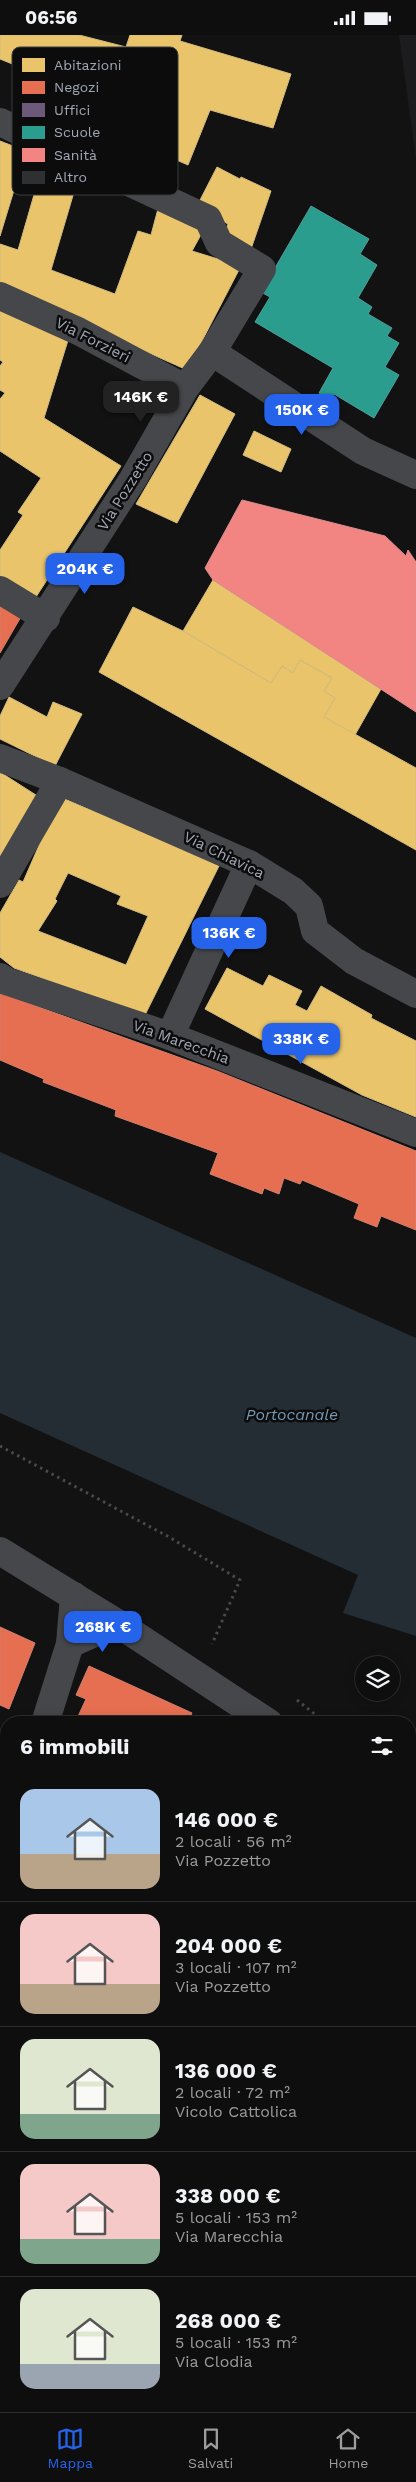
<!DOCTYPE html>
<html lang="it">
<meta charset="utf-8">
<style>
body{margin:0;font-family:"Work Sans",sans-serif;background:#171717;color:#f1f3f6;height:100vh;display:flex;flex-direction:column;font-size:19px;white-space:nowrap}
*{box-sizing:border-box;margin:0}
p{font-size:16px;color:#9b9c9e}
.icon{flex:none;width:28px;height:28px;fill:none;stroke:currentColor;stroke-width:2;stroke-linecap:round;stroke-linejoin:round}
.map{position:relative;flex:1;overflow:hidden}
.drawer{position:absolute;left:0px;top:1681px;width:416px;height:696px;display:flex;flex-direction:column;background:#0e0e0e;border-radius:20px 20px 0 0;box-shadow:0 2px 12px #0003,0 0 0 1px #2e2e2e}
.drawer>*{flex:none}
.fabs{position:absolute;left:355px;top:1621px;display:grid;gap:10px}
.fabs a{display:grid;place-items:center;width:45px;height:45px;border-radius:50%;background:#0e0e0e;box-shadow:0 2px 12px #0003,0 0 0 1px #2e2e2e;font-size:25px}
.price{position:absolute;translate:-50% -42px;padding:0 11px;border-radius:10px;background:#2563eb;color:#fff;font-size:16px;line-height:32px;filter:drop-shadow(0 1px 2px #0008)}
.price::after{content:'';position:absolute;left:50%;top:30px;width:15px;height:11px;margin-left:-8px;background:inherit;clip-path:polygon(0 0,100% 0,50% 100%)}
.price.on{background:#222;color:#fff}
ul{padding:0;list-style:none}
li{display:flex;align-items:center;gap:15px;height:125px;padding:0 20px}
li+li{border-top:1px solid #2e2e2e}
li span{display:grid;place-items:center;flex:none;width:140px;height:100px;border-radius:15px;color:#555}
li>.icon{margin-inline-start:auto}
span .icon{width:60px;height:60px;fill:#fffc;stroke-width:1}
li b{font-size:21px}
h2{display:flex;justify-content:space-between;align-items:center;height:60px;padding:0 20px;font-size:21px}
.status{display:flex;justify-content:space-between;align-items:center;height:35px;padding:0 25px;background:#0e0e0e;direction:ltr}
.status svg{height:14px;fill:currentColor}
.tab-bar{display:flex;justify-content:space-around;align-items:center;height:70px;border-top:1px solid #2e2e2e;background:#0e0e0e;font-size:14px;color:#9b9c9e}
.tab-bar a{display:grid;justify-items:center;gap:2px}
.tab-bar .on{color:#2563eb}
.map>svg:first-child{display:block}
</style>
<div class="status"><b>06:56</b><svg viewBox="0 0 49 12"><path d="M0 12V9h3v3zM5 12V6h3v6zM10 12V3h3v9zM15 12V0h3v12zM26 1h20v11H26zM47 4h2v5h-2z"/></svg></div>
<div class="map">
<svg width="416" height="2377" viewBox="0 0 416 2377">
<rect width="100%" height="100%" fill="#121212"/>
<!-- built -->
<polygon fill="#1c1c1e" points="399,0 416,0 416,124"/>
<!-- green -->
<g fill="#181f18">
<polygon points="410,1866 416,1869 416,2246 410,2245"/>
<polygon points="242,2371 296,2371 328,2377 241,2377"/>
</g>
<!-- water -->
<polygon fill="#242d34" points="0,1117 416,1303 416,1601 343,1578 358,1540 0,1378"/>
<!-- homes -->
<g fill="#e9c46a" stroke="#d3bc80" fill-rule="evenodd">
<polygon points="0,0 79,0 126,12 130,0 182,0 180,6 291,39 273,93 210,75 188,130 135,107 153,59 138,55 108,128 69,112 89,60 0,24"/>
<polygon points="0,106 26,116 0,201"/>
<polygon points="217,132 240,144 241,142 271,156 251,214 224,200 228,189 215,182 198,169"/>
<polygon points="38,146 74,157 51,235 115,259 138,196 151,200 159,170 203,196 192,216 241,231 187,335 33,266 0,249 0,209 18,215"/>
<polygon points="0,271 69,302 44,383 121,431 34,565 0,542 0,515 23,480 18,477 41,443 0,416 0,364 5,358 0,355 0,331 3,327 0,325"/>
<polygon points="200,360 235,379 177,488 136,469"/>
<polygon points="254,396 291,414 281,437 243,420"/>
<polygon points="213,545 381,654 355,700 324,682 335,663 324,656 332,643 300,625 293,638 282,631 271,648 183,596"/>
<polygon points="133,572 183,596 271,648 282,631 293,638 300,625 332,643 324,656 335,663 324,682 416,733 416,815 99,637"/>
<polygon points="9,662 47,682 53,667 82,679 55,731 0,704 0,681"/>
<polygon points="0,737 39,762 0,823"/>
<path d="M60,762L220,829L145,980L14,933L0,922V878L19,845L23,847ZM68,838L121,861L117,869L148,881L126,930L38,896L57,866L55,864Z"/>
<polygon points="227,933 263,951 269,940 302,956 295,970 307,976 321,951 372,980 371,983 416,1006 416,1082 362,1060 205,974"/>
</g>
<!-- shops -->
<g fill="#e76f51" stroke="#d2806f">
<polygon points="0,567 22,580 0,618"/>
<polygon points="0,955 22,966 217,1036 416,1116 416,1195 381,1181 377,1192 354,1183 359,1169 302,1145 300,1149 284,1143 279,1159 264,1153 262,1159 210,1139 218,1118 115,1081 116,1075 43,1047 44,1044 0,1025"/>
<polygon points="0,1592 35,1608 9,1674 0,1670"/>
<polygon points="89,1631 192,1678 187,1688 75,1688 86,1664 76,1660"/>
</g>
<!-- offices -->
<g fill="#6d597a" stroke="#7d718c">
<polygon points="410,2254 416,2256 416,2377 386,2371 410,2371"/>
<polygon points="334,2371 383,2371 382,2377 362,2377"/>
</g>
<!-- schools -->
<polygon fill="#2a9d8f" stroke="#4ea09a" points="311,171 369,204 360,219 377,230 358,263 372,272 368,279 392,293 387,301 399,308 385,332 399,340 374,383 334,359 331,365 319,358 333,333 255,287 270,262 261,257"/>
<!-- health -->
<polygon fill="#f28482" stroke="#da8f91" points="242,465 385,501 406,521 408,515 416,527 416,677 213,545 205,533"/>
<!-- building -->
<g fill="#2f3032" stroke="#404246">
<polygon points="6,2083 6,2187 0,2185 0,2131"/>
<polygon points="0,2223 6,2224 6,2371 164,2371 162,2377 0,2377"/>
</g>
<g fill="none" stroke-linecap="round" stroke-linejoin="round">
<!-- path -->
<g stroke="#47494c" stroke-width="3" stroke-dasharray="2.5 4" stroke-linecap="butt">
<polyline points="0,1411 169,1502 240,1545 212,1609"/>
<polyline points="297,1665 326,1688"/>
<polyline points="410,1752 416,1756"/>
</g>
<!-- minor -->
<g stroke="#45474b" stroke-width="28">
<polyline points="0,87 208,184 219,208 262,234 212,317 185,353 133,444 0,651"/>
<polyline points="0,261 78,296 185,353"/>
<polyline points="212,317 363,416 416,440"/>
<polyline points="0,555 46,583"/>
<polyline points="0,723 60,746 249,829 293,856 309,871 315,896 354,926 416,959"/>
<polyline points="0,849 60,746"/>
<polyline points="0,942 6,946 170,1001 416,1098"/>
<polyline points="170,1001 249,829"/>
<polyline points="0,1516 117,1588 269,1688"/>
<polyline points="70,1609 117,1588"/>
<polyline points="45,1688 70,1609 74,1561"/>
<polyline points="0,1784 6,1786"/>
<polyline points="410,1794 416,1797"/>
<polyline points="0,1914 6,1857"/>
<polyline points="209,2377 210,2371"/>
</g>
</g>
<g text-anchor="middle" stroke-width="5" stroke-linejoin="round" paint-order="stroke">
<!-- street labels -->
<g font-size="15" fill="#a1a8b5" stroke="#0c0c0d">
<text transform="translate(93 305) rotate(27)" y="5">Via Forzieri</text>
<text transform="translate(125 456) rotate(-58)" y="5">Via Pozzetto</text>
<text transform="translate(224 820) rotate(26)" y="5">Via Chiavica</text>
<text transform="translate(181 1007) rotate(20)" y="5">Via Marecchia</text>
</g>
<!-- water labels -->
<g font-size="16" font-style="italic" fill="#7499b4" stroke="#0c0c0d">
<text x="292" y="1385">Portocanale</text>
</g>
</g>
<!-- legend -->
<rect x="12" y="12" width="166" height="148" rx="8" fill="#0c0c0d" stroke="#393b3f" stroke-width="1"/>
<rect x="22" y="23" width="23" height="14" fill="#e9c46a"/>
<rect x="22" y="46" width="23" height="13" fill="#e76f51"/>
<rect x="22" y="68" width="23" height="14" fill="#6d597a"/>
<rect x="22" y="91" width="23" height="13" fill="#2a9d8f"/>
<rect x="22" y="113" width="23" height="14" fill="#f28482"/>
<rect x="22" y="136" width="23" height="13" fill="#2f3032"/>
<g font-size="14" fill="#a1a8b5">
<text x="54" y="35">Abitazioni</text>
<text x="54" y="57">Negozi</text>
<text x="54" y="80">Uffici</text>
<text x="54" y="102">Scuole</text>
<text x="54" y="125">Sanità</text>
<text x="54" y="147">Altro</text>
</g>
</svg>
<div class="fabs">
<a><svg class="icon" aria-label="layers" viewBox="0 0 24 24"><path d="M12 4l9 5-9 5-9-5zM3 14l9 5 9-5"/></svg></a>
</div>
<b class="price on" style="left:141px;top:388px">146K €</b>
<b class="price" style="left:302px;top:401px">150K €</b>
<b class="price" style="left:85px;top:560px">204K €</b>
<b class="price" style="left:229px;top:924px">136K €</b>
<b class="price" style="left:301px;top:1030px">338K €</b>
<b class="price" style="left:103px;top:1618px">268K €</b>
<section class="drawer">
<h2>6 immobili<svg class="icon" aria-label="filters" viewBox="0 0 24 24"><path d="M4 7h16M4 17h16"/><circle cx="9" cy="7" r="2"/><circle cx="15" cy="17" r="2"/></svg></h2>
<ul>
<li><span style="background:linear-gradient(#a9c7e8 65%,#b9a48a 0)"><svg class="icon" aria-label="home" viewBox="0 0 24 24"><path d="M3 11l9-7 9 7M6 9v11h12V9"/></svg></span><div><b>146 000 €</b><p>2 locali · 56 m²</p><p>Via Pozzetto</p></div></li>
<li><span style="background:linear-gradient(#f6c9c9 70%,#b9a48a 0)"><svg class="icon" aria-label="home" viewBox="0 0 24 24"><path d="M3 11l9-7 9 7M6 9v11h12V9"/></svg></span><div><b>204 000 €</b><p>3 locali · 107 m²</p><p>Via Pozzetto</p></div></li>
<li><span style="background:linear-gradient(#dfe7d0 75%,#7fa58c 0)"><svg class="icon" aria-label="home" viewBox="0 0 24 24"><path d="M3 11l9-7 9 7M6 9v11h12V9"/></svg></span><div><b>136 000 €</b><p>2 locali · 72 m²</p><p>Vicolo Cattolica</p></div></li>
<li><span style="background:linear-gradient(#f6c9c9 75%,#7fa58c 0)"><svg class="icon" aria-label="home" viewBox="0 0 24 24"><path d="M3 11l9-7 9 7M6 9v11h12V9"/></svg></span><div><b>338 000 €</b><p>5 locali · 153 m²</p><p>Via Marecchia</p></div></li>
<li><span style="background:linear-gradient(#dfe7d0 75%,#9aa5b1 0)"><svg class="icon" aria-label="home" viewBox="0 0 24 24"><path d="M3 11l9-7 9 7M6 9v11h12V9"/></svg></span><div><b>268 000 €</b><p>5 locali · 153 m²</p><p>Via Clodia</p></div></li>
</ul>
</section>
</div>
<nav class="tab-bar">
<a class="on"><svg class="icon" aria-label="map" viewBox="0 0 24 24"><path d="M3 6l6-2 6 2 6-2v14l-6 2-6-2-6 2zM9 4v14M15 6v14"/></svg>Mappa</a>
<a><svg class="icon" aria-label="saved" viewBox="0 0 24 24"><path d="M7 4h10v16l-5-4-5 4z"/></svg>Salvati</a>
<a><svg class="icon" aria-label="home" viewBox="0 0 24 24"><path d="M3 11l9-7 9 7M6 9v11h12V9"/></svg>Home</a>
</nav>
